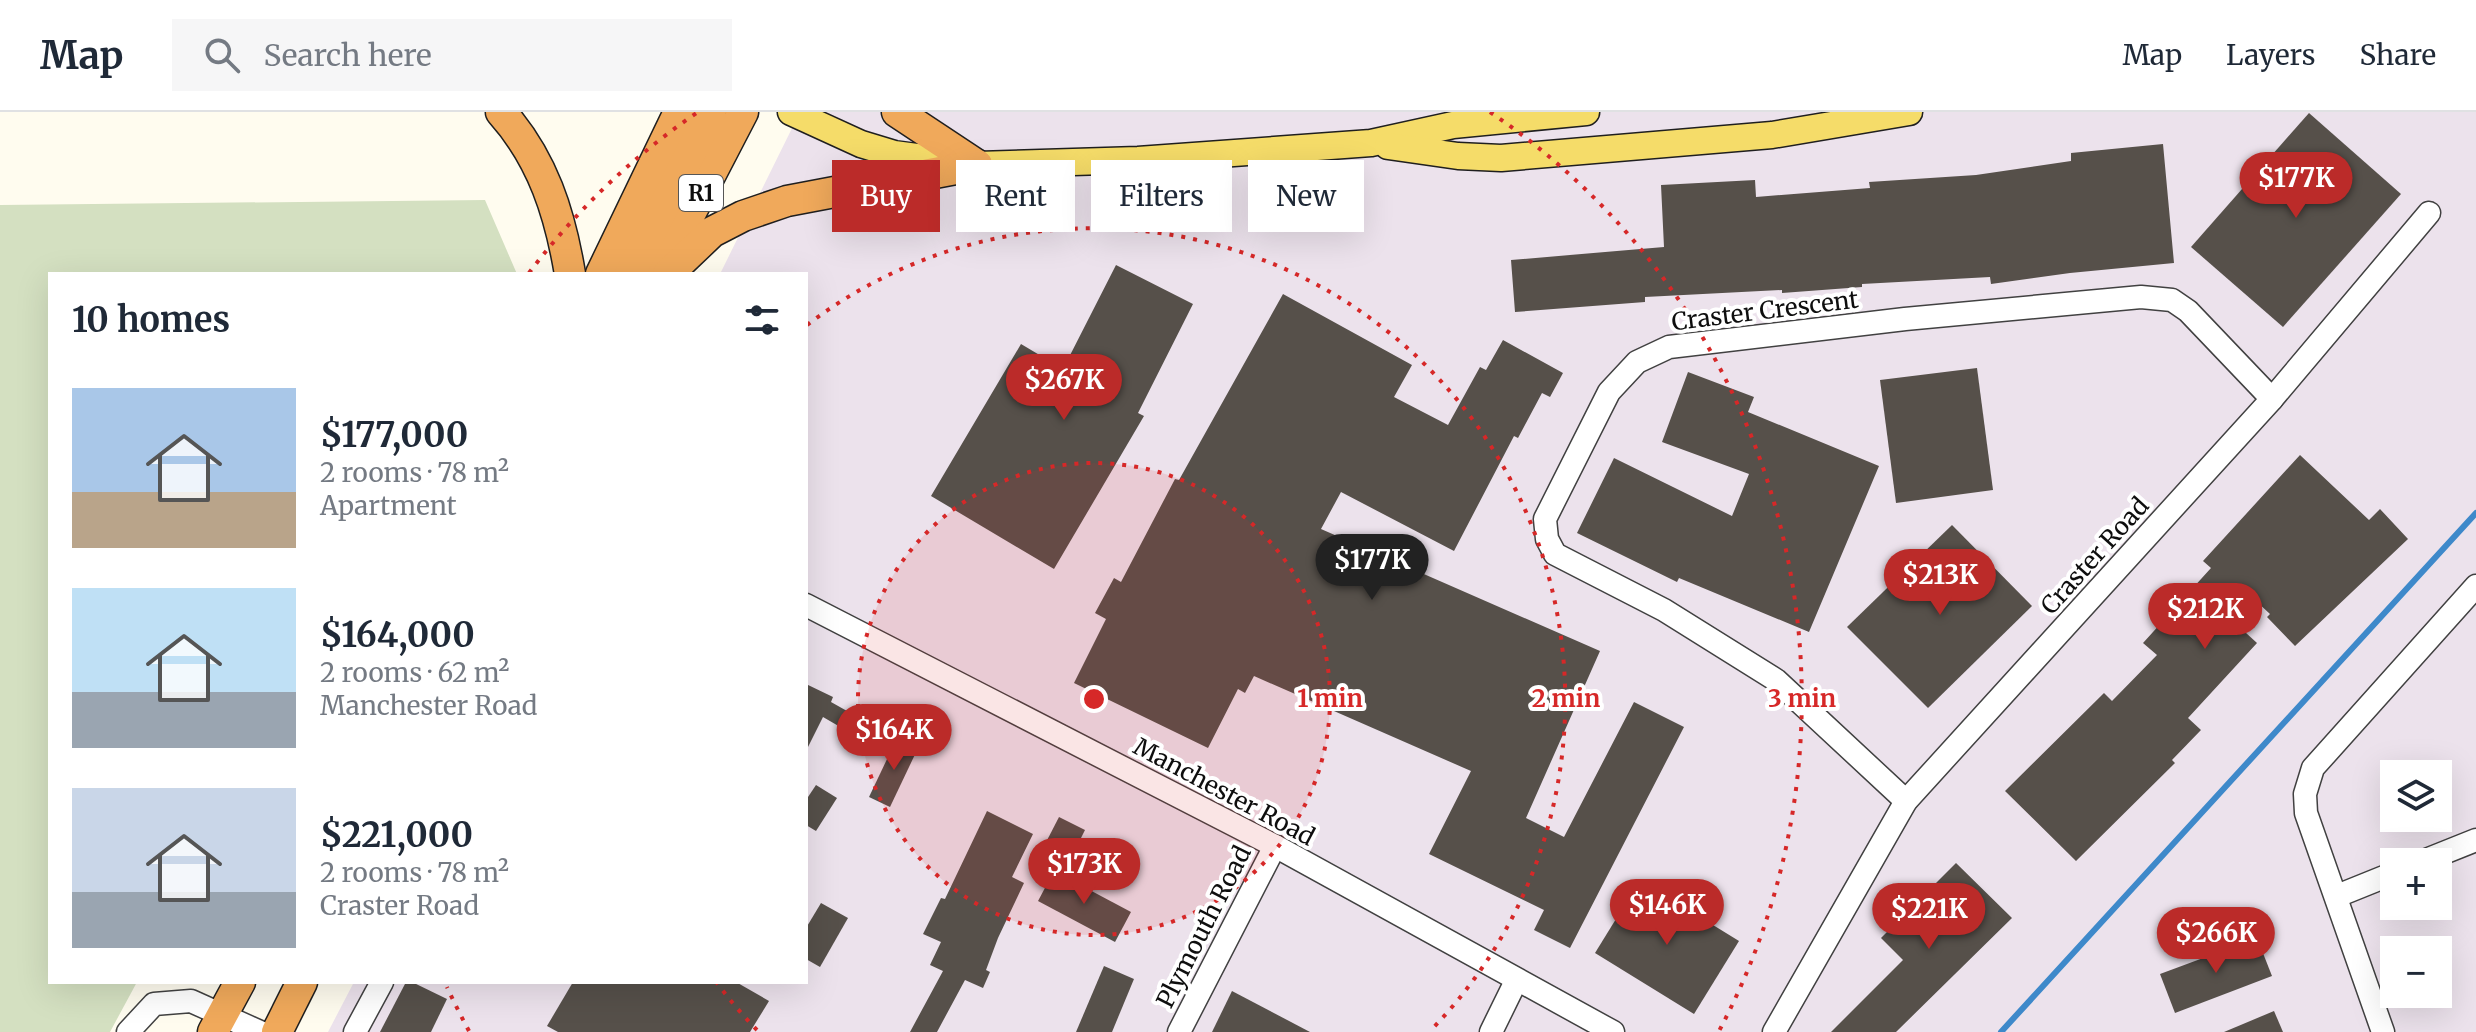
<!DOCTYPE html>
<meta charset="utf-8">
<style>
body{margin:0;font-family:Merriweather,serif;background:#f6f6f7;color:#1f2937;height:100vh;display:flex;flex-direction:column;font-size:30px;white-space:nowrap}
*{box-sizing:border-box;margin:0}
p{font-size:26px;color:#747a83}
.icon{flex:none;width:44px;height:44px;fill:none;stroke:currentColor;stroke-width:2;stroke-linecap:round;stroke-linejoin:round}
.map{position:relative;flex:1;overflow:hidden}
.side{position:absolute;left:48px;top:160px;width:760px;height:712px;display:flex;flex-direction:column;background:#fff;border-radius:0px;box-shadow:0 8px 32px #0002}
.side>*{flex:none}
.guide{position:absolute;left:832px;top:48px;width:760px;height:72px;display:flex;gap:16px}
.fabs{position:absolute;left:2380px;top:648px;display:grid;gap:16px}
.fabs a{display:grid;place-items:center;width:72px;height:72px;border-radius:0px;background:#fff;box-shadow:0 8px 32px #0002;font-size:40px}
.price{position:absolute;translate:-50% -68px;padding:0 18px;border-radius:28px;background:#bb2b29;color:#fff;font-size:26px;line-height:52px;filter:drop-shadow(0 2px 4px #0008)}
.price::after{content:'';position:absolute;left:50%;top:48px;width:24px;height:18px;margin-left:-12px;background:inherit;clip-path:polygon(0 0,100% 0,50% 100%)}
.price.current{background:#222;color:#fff}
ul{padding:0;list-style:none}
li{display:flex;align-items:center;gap:24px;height:200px;padding:0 24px}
li span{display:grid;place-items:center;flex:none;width:224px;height:160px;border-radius:0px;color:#555}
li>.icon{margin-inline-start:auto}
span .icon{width:96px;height:96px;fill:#fffc;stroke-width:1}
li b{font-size:34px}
h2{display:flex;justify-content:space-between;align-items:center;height:96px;padding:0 24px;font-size:34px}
.pill{padding:0 28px;border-radius:0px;background:#fff;box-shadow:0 8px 32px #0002;font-size:28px;line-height:72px}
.pill.current{background:#bb2b29;color:#fff}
header{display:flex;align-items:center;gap:48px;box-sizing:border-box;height:112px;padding:0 40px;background:#fff;border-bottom:2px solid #e0e1e3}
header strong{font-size:38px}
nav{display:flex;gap:44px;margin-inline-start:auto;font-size:28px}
.search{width:560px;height:72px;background:#f6f6f7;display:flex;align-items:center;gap:20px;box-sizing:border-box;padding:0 28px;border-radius:0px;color:#747a83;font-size:30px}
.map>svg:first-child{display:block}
</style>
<header>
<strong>Map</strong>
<div class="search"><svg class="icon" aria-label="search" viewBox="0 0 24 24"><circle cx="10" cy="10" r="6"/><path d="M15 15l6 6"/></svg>Search here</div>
<nav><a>Map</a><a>Layers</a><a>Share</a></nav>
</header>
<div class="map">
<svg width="2476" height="920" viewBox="0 0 2476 920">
<rect width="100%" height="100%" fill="#fffcef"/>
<!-- industrial -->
<path fill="#ece2ec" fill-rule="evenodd" d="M800,0H2476V920H328L354,870H806V162H720ZM2394,662H2438V706H2394ZM2394,750H2438V794H2394ZM2394,838H2438V882H2394Z"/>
<!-- cemetery -->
<polygon fill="#d4e0c1" points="485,88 517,162 50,162 50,870 137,870 110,920 0,920 0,93"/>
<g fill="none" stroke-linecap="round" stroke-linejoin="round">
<!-- stream -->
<polyline stroke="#3e89ca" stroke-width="6" points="2001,920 2476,401"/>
</g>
<!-- building -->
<g fill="#56504a">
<polygon points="2309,1 2401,82 2283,215 2191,135"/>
<polygon points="2163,32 2174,151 2070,161 1991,172 1990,165 1862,172 1862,175 1782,181 1782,178 1645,185 1645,190 1515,200 1511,148 1664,135 1661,73 1755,68 1756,85 1870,76 1869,70 1976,63 2071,49 2071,41"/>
<polygon points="1116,153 1193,192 1138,301 1144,304 1054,457 931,384 1021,232 1063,257"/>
<polygon points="1283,182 1412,253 1394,285 1448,313 1480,255 1486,258 1503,228 1563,261 1550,285 1542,281 1518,326 1514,324 1454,439 1341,380 1321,417 1600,539 1526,706 1564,725 1634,590 1684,615 1570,836 1534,818 1544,798 1429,742 1471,659 1254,564 1245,581 1238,577 1208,636 1074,571 1106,507 1095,501 1114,466 1121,470 1175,367 1179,368"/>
<polygon points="1977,256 1993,378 1896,391 1880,268"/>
<polygon points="1688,260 1754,285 1748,300 1879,354 1809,520 1679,466 1677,470 1577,421 1614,346 1732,404 1749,362 1662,330"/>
<polygon points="2300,343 2369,408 2380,397 2408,427 2295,534 2267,505 2270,502 2243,477 2222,499 2257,531 2188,606 2201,618 2172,648 2175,651 2076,749 2005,679 2104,581 2112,589 2157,543 2143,531 2211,456 2203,449"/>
<polygon points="1952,413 2032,494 1928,596 1847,515"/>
<polygon points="806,572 833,585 831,590 863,608 854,623 823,605 806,639"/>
<polygon points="898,624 919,634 890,695 869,685"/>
<polygon points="816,673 837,686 816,719 806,713 806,688"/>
<polygon points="987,699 1033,722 1012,765 1024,771 998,826 986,858 990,860 983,876 965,868 937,920 910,920 943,859 930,853 941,830 923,822 941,786 945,787"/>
<polygon points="1059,705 1085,718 1067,754 1041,740"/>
<polygon points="1956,751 2012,806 1896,920 1831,920 1903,848 1881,826"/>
<polygon points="1054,759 1131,800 1115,830 1038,789"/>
<polygon points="1640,768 1739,829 1694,902 1595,841"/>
<polygon points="821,791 848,806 820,855 806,847 806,816"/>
<polygon points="2257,826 2272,864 2175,901 2160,862"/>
<polygon points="1104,854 1134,867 1112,920 1076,920"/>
<polygon points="406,870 412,870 447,887 431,920 380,920"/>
<polygon points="573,870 736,870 769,889 750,920 558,920 547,914"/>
<polygon points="1232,879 1310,920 1212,920"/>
<polygon points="2274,899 2283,920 2224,920"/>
</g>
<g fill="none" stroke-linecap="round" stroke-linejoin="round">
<defs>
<g id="minor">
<polyline points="806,493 1275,734 1613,920"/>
<polyline points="1906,689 1776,568 1664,498 1555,442 1547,427 1545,407 1609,280 1637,250 1669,235 1905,207 2141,185 2172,188 2188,199 2272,287"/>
<polyline points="2421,750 2476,728"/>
<polyline points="2337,784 2394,761"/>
<polyline points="128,920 154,892 191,889 260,920"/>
<polyline points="355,920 382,870"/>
<polyline points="1179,920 1275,734"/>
<polyline points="1491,920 1516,869"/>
<polyline points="1774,920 1906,689 2272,287 2429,101"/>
<polyline points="2383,920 2306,701 2305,682 2313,656 2476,474"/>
</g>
<g id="major">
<polyline points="791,0 861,32 894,42 977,53 1138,48 1371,31 1453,13 1586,0"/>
<polyline points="1388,34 1458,44 1501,46 1772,23 1909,0"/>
</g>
<g id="highway">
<path d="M501,0C543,47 560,102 570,162"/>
<polyline points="897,0 977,53"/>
<polyline points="661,158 743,0"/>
<polyline points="601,162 679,0"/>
<polyline points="630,162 711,0"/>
<polyline points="668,162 712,120 743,104 787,89 977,53"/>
<polyline points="213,920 240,870"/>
<polyline points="277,920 302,870"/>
</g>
</defs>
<!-- minor casing -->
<use href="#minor" stroke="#414141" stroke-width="25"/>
<!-- major casing -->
<use href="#major" stroke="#1f1f1f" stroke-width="29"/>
<!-- highway casing -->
<use href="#highway" stroke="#1f1f1f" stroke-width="33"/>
<!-- minor -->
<use href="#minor" stroke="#fff" stroke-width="22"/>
<!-- major -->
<use href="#major" stroke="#f5dc69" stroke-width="26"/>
<!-- highway -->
<use href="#highway" stroke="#f0a95b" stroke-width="30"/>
</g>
<!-- distance rings -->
<circle cx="1094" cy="587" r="236" fill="#d62828" fill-opacity=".12"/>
<g fill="none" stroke="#d62828" stroke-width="4" stroke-dasharray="4 8">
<circle cx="1094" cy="587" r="236"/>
<path d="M757 918A472 472 0 0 1 717 871M807 213A472 472 0 0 1 1431 918"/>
<path d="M469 919A708 708 0 0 1 447 875M529 161A708 708 0 0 1 698 0M1490 0A708 708 0 0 1 1719 919"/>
</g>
<g text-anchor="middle" stroke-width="8" stroke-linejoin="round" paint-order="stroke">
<!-- shield labels -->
<rect fill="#fff" stroke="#565656" stroke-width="2" x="679" y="63" width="44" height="36" rx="6"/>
<g font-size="22" font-weight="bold" fill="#0e0e0e">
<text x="701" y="89">R1</text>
</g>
<!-- street labels -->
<g font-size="24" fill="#0e0e0e" stroke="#fff">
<text transform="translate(1765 199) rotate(-7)" y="8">Craster Crescent</text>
<text transform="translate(2095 444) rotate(-48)" y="8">Craster Road</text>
<text transform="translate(1224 680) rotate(28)" y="8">Manchester Road</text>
<text transform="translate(1204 815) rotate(-63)" y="8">Plymouth Road</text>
</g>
</g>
<circle cx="1094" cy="587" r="12" fill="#d62828" stroke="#fff" stroke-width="4"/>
<g font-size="24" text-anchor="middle" font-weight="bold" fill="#d62828" stroke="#fff" stroke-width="8" stroke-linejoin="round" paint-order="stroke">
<text x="1330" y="595">1 min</text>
<text x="1566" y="595">2 min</text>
<text x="1802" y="595">3 min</text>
</g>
</svg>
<div class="fabs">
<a><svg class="icon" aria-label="layers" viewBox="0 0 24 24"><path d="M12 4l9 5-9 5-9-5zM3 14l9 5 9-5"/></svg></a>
<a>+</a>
<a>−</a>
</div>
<b class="price" style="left:2296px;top:108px">$177K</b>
<b class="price" style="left:1064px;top:310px">$267K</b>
<b class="price current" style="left:1372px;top:490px">$177K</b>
<b class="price" style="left:1940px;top:505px">$213K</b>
<b class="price" style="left:2205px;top:539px">$212K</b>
<b class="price" style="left:894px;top:660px">$164K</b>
<b class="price" style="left:1084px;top:794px">$173K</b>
<b class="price" style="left:1667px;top:835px">$146K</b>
<b class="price" style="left:1929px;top:839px">$221K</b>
<b class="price" style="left:2216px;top:863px">$266K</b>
<div class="guide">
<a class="pill current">Buy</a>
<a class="pill">Rent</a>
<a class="pill">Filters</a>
<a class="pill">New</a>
</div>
<section class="side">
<h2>10 homes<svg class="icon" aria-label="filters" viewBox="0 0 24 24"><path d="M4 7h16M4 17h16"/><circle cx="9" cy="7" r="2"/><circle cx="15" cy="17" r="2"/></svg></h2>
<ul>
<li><span style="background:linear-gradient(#a9c7e8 65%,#b9a48a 0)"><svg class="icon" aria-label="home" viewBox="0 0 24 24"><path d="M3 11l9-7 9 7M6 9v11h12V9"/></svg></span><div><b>$177,000</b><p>2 rooms · 78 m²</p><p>Apartment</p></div></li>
<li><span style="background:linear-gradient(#bfe0f5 65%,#9aa5b1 0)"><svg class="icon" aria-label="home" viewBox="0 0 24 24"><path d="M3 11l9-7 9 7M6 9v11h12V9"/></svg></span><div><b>$164,000</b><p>2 rooms · 62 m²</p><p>Manchester Road</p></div></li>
<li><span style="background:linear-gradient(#c9d6e8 65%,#9aa5b1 0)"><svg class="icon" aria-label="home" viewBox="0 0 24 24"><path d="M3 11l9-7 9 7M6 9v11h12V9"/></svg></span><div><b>$221,000</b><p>2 rooms · 78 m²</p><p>Craster Road</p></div></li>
</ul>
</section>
</div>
